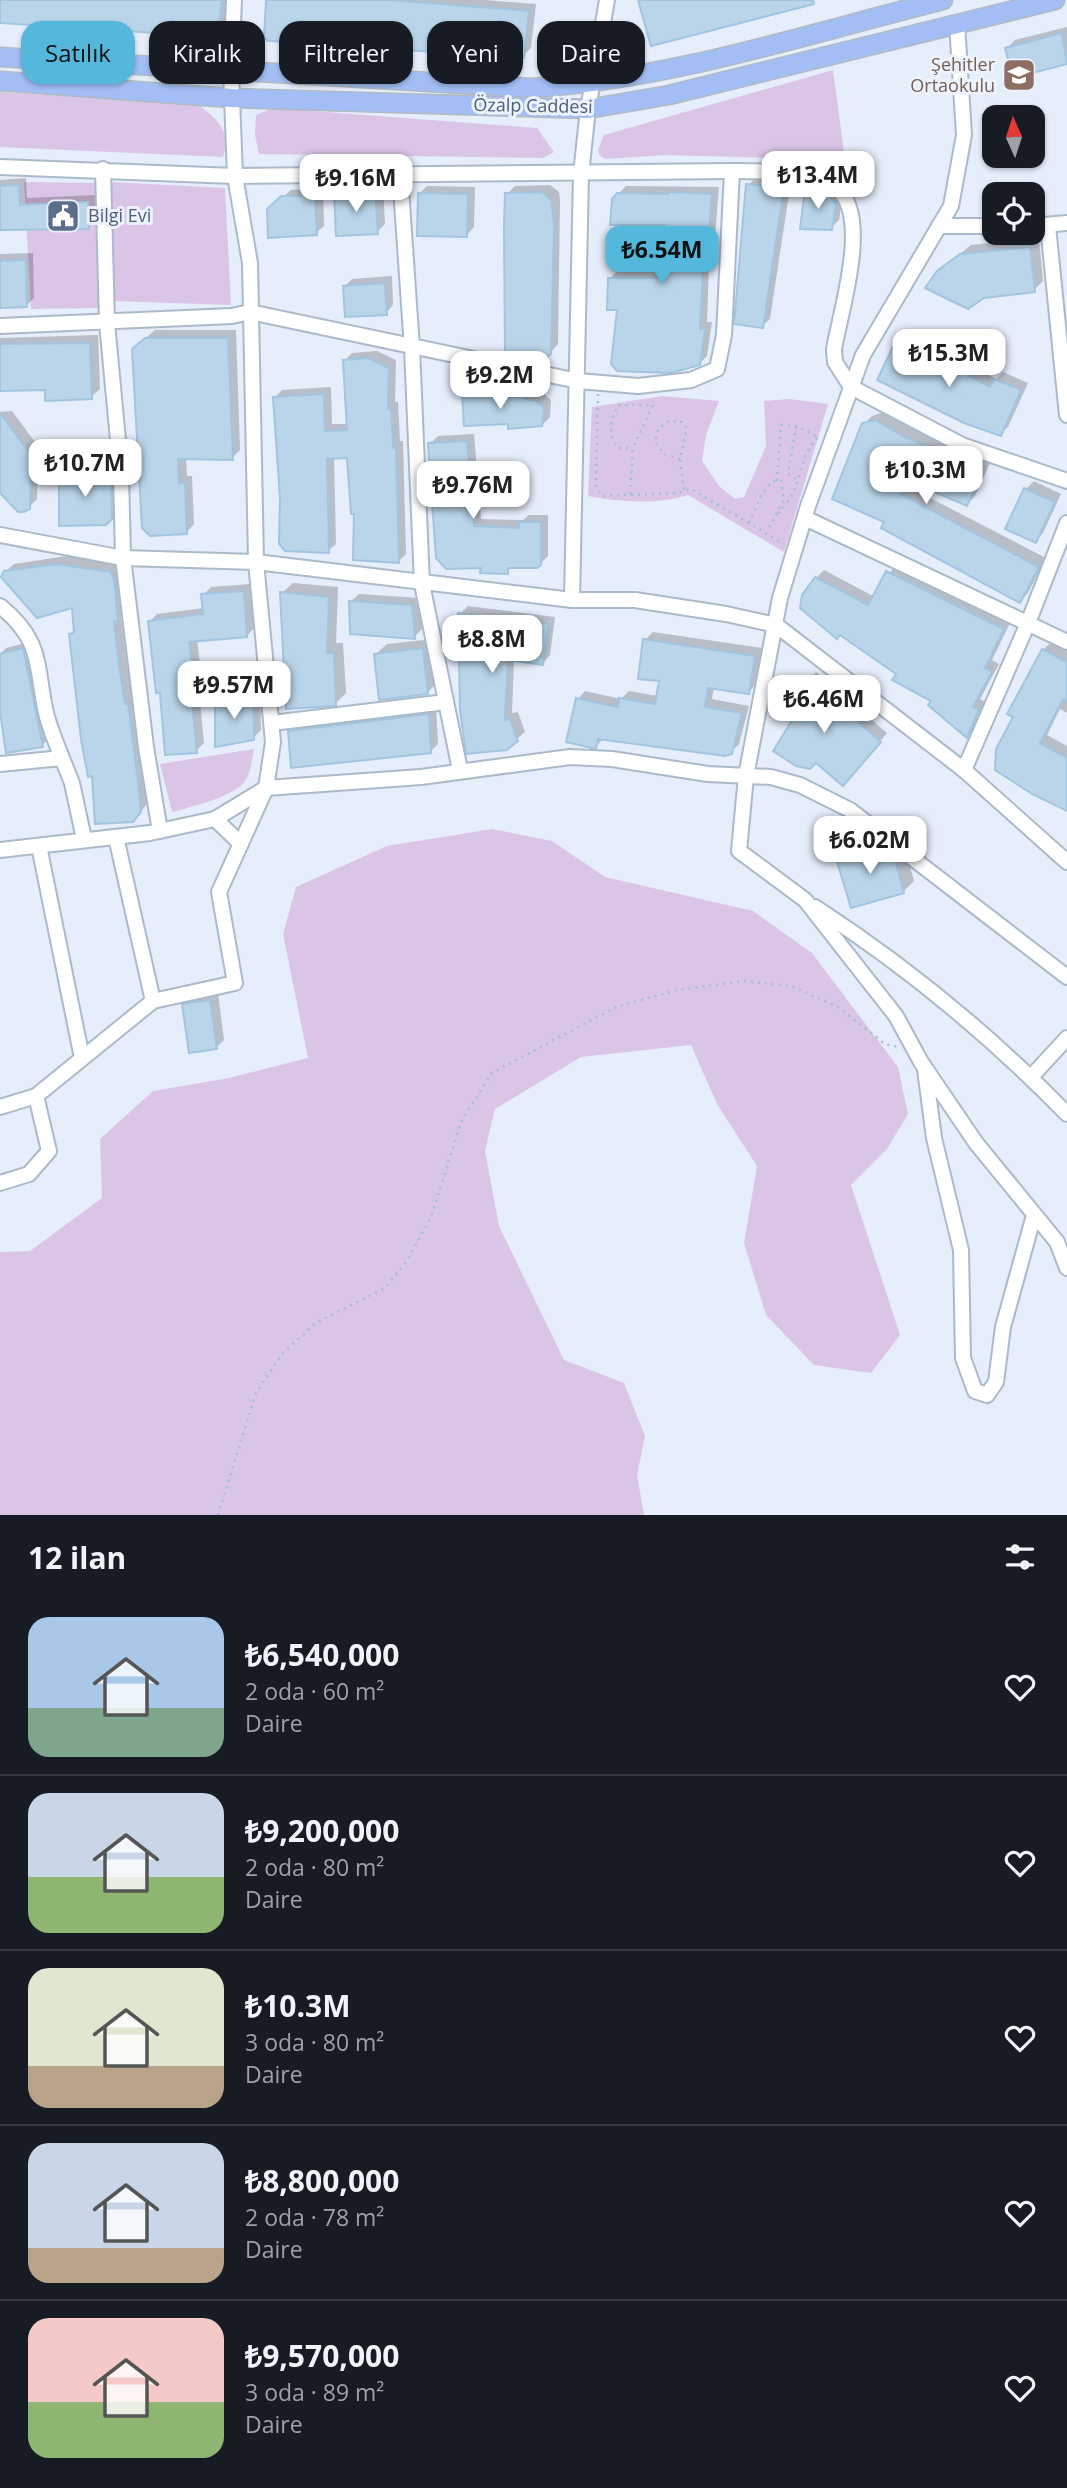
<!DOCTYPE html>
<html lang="tr">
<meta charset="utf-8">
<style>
body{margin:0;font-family:"Open Sans",sans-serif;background:#242831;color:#f1f3f6;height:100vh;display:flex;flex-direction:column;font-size:26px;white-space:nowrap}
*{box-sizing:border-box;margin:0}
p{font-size:23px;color:#9ea1a6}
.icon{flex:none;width:38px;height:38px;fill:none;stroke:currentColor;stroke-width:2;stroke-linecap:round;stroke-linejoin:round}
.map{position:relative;height:1515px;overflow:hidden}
.details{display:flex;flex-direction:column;background:#171b24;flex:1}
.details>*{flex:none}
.hud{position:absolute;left:21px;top:21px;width:700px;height:63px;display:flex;gap:14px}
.needle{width:46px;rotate:357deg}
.tools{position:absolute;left:982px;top:105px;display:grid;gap:14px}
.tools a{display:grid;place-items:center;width:63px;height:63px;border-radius:14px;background:#171b24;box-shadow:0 2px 5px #0004;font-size:35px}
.price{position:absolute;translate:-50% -60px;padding:0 16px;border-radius:14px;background:#fff;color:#222;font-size:23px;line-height:46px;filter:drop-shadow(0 2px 4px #0008)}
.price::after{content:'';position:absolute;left:50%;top:42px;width:21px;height:16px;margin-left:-10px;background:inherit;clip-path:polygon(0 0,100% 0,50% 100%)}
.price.current{background:#53b8dc;color:#111}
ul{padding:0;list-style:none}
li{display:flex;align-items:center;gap:21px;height:175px;padding:0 28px}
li+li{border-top:2px solid #363941}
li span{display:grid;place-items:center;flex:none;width:196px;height:140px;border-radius:21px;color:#555}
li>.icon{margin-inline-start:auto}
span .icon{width:84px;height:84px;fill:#fffc;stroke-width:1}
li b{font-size:30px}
h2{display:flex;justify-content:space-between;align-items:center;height:84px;padding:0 28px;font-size:30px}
.chip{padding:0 24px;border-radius:21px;background:#171b24;box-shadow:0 2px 5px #0004;font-size:24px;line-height:63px}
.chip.current{background:#53b8dc;color:#111}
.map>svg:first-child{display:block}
</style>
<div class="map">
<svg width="1067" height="1515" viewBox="0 0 1067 1515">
<rect width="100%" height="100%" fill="#e6edfb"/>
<!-- green -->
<g fill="#dbc5e7">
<polygon points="833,70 845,160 664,155 606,159 600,156 598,150 604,135"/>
<path d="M0,92L198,104C217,120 232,130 223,157L0,147Z"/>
<polygon points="273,108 537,128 554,152 543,158 259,154 255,135 256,115"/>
<polygon points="24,182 97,183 98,308 31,309"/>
<polygon points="109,182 225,188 231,305 112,301"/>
<path d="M662,396L719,401L706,435L702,461L719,486L735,499L744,497L766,446L764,401L789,399L828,404L784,552L688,495C657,505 620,502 588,496L592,407Z"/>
<path d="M254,749C252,759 251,773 245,781C234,797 190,807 172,812L160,764Z"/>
<polygon points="492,829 552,841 605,877 753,911 812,953 898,1067 908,1114 887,1149 851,1185 900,1335 871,1373 814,1365 766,1315 744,1243 757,1166 717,1104 691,1045 581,1057 495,1109 485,1151 499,1226 564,1360 624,1383 645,1436 637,1475 644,1515 0,1515 0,1252 30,1251 102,1198 100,1139 153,1091 229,1078 308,1058 283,934 296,887 387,846"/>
</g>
<!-- shadow -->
<g fill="#0003">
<polygon points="0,0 228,0 225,27 218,35 0,22"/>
<polygon points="267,0 484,0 536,4 531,48 523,56"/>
<polygon points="1067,27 1067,62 1014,76 1007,48 1015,40"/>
<polygon points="26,178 27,198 95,195 96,220 88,227 0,228 0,180"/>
<polygon points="756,178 791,181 770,319 762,326 748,185"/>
<polygon points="814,182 843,195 839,220 831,228 807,190"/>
<polygon points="383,184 385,224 377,232 336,194 344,186"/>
<polygon points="550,185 559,192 560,200 558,344 550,353 507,194 515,186"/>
<polygon points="427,186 475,187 474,227 467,235 420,193"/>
<polygon points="626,186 719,187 713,260 709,264 707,322 712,322 707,356 699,364 619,308 610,278 617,271 667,271 668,224 613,199"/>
<polygon points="323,189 324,226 316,233 274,205 291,190"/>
<polygon points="1039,238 1043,281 1034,290 938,272 971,245"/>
<polygon points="33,253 34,298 26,306 0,306 0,254"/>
<polygon points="392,276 393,305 386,313 345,286 352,279"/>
<polygon points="155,330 236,330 240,450 232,458 186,458 187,476 192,476 194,524 186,533 142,341"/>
<polygon points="906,331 996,379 1003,372 1028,383 1008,427 1000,434 899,339"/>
<polygon points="98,335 100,389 91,397 47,388 0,391 0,338"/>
<polygon points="377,351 396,360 395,402 398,402 400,441 403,441 406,554 399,561 356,512 349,456 334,457 336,544 328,551 282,498 275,397 282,390 331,387 332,424 348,424 344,361 352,353"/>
<polygon points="498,383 499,391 525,390 544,394 551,400 550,417 542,425 509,422 463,392 471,384"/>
<polygon points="12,411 38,446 37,499 29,507 0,491 0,412"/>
<polygon points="884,412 912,429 990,463 975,496 967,504 910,479 907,486 1046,558 1028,593 1020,601 887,521 864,424 872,416"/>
<polygon points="474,434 481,519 523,520 529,515 548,515 548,556 540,564 513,566 507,572 482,566 430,444 438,436"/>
<polygon points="71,463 121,463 116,513 105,524 60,474"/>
<polygon points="1034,481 1061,494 1043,533 1035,541 1008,528 1026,489"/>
<polygon points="67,556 118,564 126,611 121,615 126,656 148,803 133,820 93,774 70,634 75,629 73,605 5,572 14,564"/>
<polygon points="895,565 1011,621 992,660 999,664 980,699 986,702 975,729 967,736 934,700 898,673 816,578 824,570 875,597"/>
<polygon points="293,583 338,587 336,643 343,643 346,693 335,704 282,593"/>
<polygon points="251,584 254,628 247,636 197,639 202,679 198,682 204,743 196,751 161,691 150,621 157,614 204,608 203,595 211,587"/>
<polygon points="359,594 419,598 422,629 414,637 351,601"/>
<polygon points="468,606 555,617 550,655 543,663 514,659 512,713 518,712 525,732 506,748 460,614"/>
<polygon points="653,632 762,648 756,684 749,692 714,687 712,699 749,706 739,744 731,752 603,739 595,747 578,699 585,691 621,699 629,691 658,696 661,680 645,640"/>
<polygon points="433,639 438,682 427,693 376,654 387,644"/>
<polygon points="30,642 50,738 42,745 0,701 0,654 6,648"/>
<polygon points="1051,642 1067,651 1067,713 1060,709 1047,735 1067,746 1067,809 1008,730 1043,650"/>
<polygon points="816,672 887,733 851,776 787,704"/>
<polygon points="260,689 261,730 253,738 216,700 224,692"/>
<polygon points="436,707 438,744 430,752 290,731 297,724"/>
<polygon points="892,836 904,845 914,881 903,892 838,858 849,848"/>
<polygon points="218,993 224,1040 217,1047 184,1005 192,997"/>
</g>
<!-- building -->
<g fill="#bad5e9" stroke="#a1c5e0" stroke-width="2">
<polygon points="0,0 222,0 218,37 0,23"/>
<polygon points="266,0 391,0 529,11 524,58 406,50 407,47 268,41 264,38"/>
<polygon points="638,0 813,0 814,4 651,46"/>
<polygon points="1062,33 1067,64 1013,78 1005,48"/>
<polygon points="746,184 784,188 763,328 734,324"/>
<polygon points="19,185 20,205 88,202 89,229 0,230 0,186"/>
<polygon points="805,189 825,191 836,204 832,230 800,229"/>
<polygon points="375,191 378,234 336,236 334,193"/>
<polygon points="542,192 551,200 554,226 551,354 543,360 505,354 504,226 505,193"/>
<polygon points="668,192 712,194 706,269 703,269 700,329 705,329 700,365 671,373 617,371 611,364 617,310 607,310 608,278 665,278 666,225 610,225 612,199 617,193 668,194"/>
<polygon points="418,193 468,194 467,237 417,236"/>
<polygon points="281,196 315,196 317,235 268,238 267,209"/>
<polygon points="1030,247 1035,292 984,298 968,309 925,288 937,271 960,254"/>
<polygon points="26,260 27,307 0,308 0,261"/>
<polygon points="385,283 387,315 345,317 343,286"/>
<polygon points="145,338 228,338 233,460 178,459 179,483 185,483 187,534 150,536 142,528 132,349"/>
<polygon points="897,338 990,387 994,379 1021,390 1001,436 964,423 877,380"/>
<polygon points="90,343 92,399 45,401 45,390 0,391 0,344"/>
<polygon points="368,358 389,368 388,409 391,409 393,448 396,447 399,563 353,560 354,514 351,514 347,458 327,459 329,553 285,551 279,544 280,498 273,397 324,394 325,431 347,430 343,360"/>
<polygon points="491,390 492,397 517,397 536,401 544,408 542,426 508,429 508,424 464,426 462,391"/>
<polygon points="0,413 31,455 30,509 24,512 18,512 0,493"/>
<polygon points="875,420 903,436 983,471 967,506 907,480 900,494 1039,567 1020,603 881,528 884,522 832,499 862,423"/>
<polygon points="467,441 474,526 519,528 519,522 541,522 541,565 537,568 508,568 508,574 480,573 481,568 446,569 436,558 428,443"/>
<polygon points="59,473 111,473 112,519 106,525 59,526"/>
<polygon points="1024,488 1055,502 1036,543 1005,529"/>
<polygon points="57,564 110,572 114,579 118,621 114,621 119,665 125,704 128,704 138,781 141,812 133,822 95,824 92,776 88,777 81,739 69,634 74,633 72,608 37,618 1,577 4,571"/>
<polygon points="886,571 1004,629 985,668 992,672 973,707 979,709 967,738 928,705 931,701 892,680 896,674 840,635 837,639 800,608 802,595 815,577 868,605"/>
<polygon points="244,591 247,637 189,642 195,688 191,689 197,753 165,755 160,693 156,693 148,621 203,614 201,594"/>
<polygon points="280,592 329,597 327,653 334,653 336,706 286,709"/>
<polygon points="349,601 412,605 415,639 350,634"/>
<polygon points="458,613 549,624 543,665 508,660 505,720 510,719 518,741 507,750 466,754 460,710 459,659 452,658"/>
<polygon points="643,639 755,656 749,694 708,688 705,707 742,713 732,754 725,756 598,739 596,749 566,742 576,698 618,707 619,698 655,704 659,681 638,679"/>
<polygon points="23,648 43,747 6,753 0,712 0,654"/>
<polygon points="423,648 428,694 379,700 374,654"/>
<polygon points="1042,649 1067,662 1067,701 1063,699 1040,743 1067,758 1067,811 1032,794 995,770 996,749 1013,717 1007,714"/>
<polygon points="807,678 881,742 843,786 816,763 810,769 796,766 773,751 796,714 784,704"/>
<polygon points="253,696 254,740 215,747 215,699"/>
<polygon points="429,714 431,753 291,768 288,731"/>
<polygon points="880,846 894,856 904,893 851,908 836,858"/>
<polygon points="210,1000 217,1049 189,1053 182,1004"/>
</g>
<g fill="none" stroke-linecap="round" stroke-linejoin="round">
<defs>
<g id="minor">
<polyline points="957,23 964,135 951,206 863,355 808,506 780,598 746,776 739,851 805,900 896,1016 921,1062 976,1143 1057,1242 1067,1268"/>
<path d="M0,167L235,176L732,171C758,171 817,170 837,188C871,217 841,309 834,349L835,362L851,387L962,445L1067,481"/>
<polyline points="103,169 107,323 121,472 123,558 146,747 160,831"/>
<polyline points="400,174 412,348 422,584 460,770"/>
<polyline points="939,226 994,226"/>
<polyline points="1032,226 1067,223"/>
<polyline points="1048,226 1067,415"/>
<polyline points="0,326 232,316 250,312 578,381 638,386 691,380 717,369 724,335 732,171"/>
<polyline points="805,518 1067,642"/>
<polyline points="0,535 123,558 256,562 572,600 635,600 726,614 776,625 964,770 1067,862"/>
<polyline points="572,600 581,174 588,109 607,0"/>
<path d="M0,606C45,642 35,668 47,717C51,731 57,745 62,758"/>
<polyline points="272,723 446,702"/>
<polyline points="0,764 62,758 72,783 84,839"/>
<polyline points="964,770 1028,623 1067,523"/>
<polyline points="215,819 241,844"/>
<polyline points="116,837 153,1001"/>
<polyline points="39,846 82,1058"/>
<polyline points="0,850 150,833 215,819 266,788 273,742 256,562 250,263 235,176 231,71 234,0"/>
<path d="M815,907C906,966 991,1036 1067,1114"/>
<polyline points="925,1069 934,1138 961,1250 963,1358 975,1391 987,1395 996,1382 1003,1327 1034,1215"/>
<polyline points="1031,1077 1067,1038"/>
<polyline points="0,1107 36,1096 153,1001 235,983 219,892 266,788 421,777 570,757 612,759 708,774 771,777 800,785 850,810 1067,977"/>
<polyline points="0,1183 29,1174 49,1151 36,1096"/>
</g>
<g id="major">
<path d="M0,57L532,88C672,79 807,34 943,0"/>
<polyline points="0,81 231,98 588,109 669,95 1055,0"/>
</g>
</defs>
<!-- minor casing -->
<use href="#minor" stroke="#aabac9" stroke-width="18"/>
<!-- major casing -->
<use href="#major" stroke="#b0bac1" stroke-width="21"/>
<!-- path -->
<g stroke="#a2bed3" stroke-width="2.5" stroke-dasharray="2 5" stroke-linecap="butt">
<polyline points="598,394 596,485 601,496 677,493 691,489 784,544"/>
<polyline points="796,426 788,474 800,481"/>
<polyline points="680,459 664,454 655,442 658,430 666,422 680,421 687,428 680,459 684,491"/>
<polyline points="777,481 781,425 796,426 818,437"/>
<path d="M630,494L633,448L653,405H618C610,421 608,434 618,448H633"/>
<path d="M778,513C806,486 795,461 818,437"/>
<polyline points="749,523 762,494 773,481 781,481 784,500 767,531"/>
<polyline points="218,1515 256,1393 281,1355 316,1323 385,1288 407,1261 431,1217 461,1122 492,1073 616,1007 677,990 744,981 791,986 838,1007 885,1044 899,1047"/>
</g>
<!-- minor -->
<use href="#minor" stroke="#fff" stroke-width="14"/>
<!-- major -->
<use href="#major" stroke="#a3bef5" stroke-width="18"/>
</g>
<!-- icons -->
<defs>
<symbol id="school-square" viewBox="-11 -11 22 22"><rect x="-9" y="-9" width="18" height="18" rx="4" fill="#8d6e63" stroke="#ecf2fe"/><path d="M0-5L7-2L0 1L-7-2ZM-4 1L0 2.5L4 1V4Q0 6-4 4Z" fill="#fff"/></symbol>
<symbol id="civic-square" viewBox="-11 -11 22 22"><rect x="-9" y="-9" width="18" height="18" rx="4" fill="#5c6f8a" stroke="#ecf2fe"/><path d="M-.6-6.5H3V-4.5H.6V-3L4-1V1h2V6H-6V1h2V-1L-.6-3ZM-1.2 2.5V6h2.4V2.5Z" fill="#fff"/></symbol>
</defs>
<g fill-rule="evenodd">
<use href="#school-square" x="1000" y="56" width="38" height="38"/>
<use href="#civic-square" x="44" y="197" width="38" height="38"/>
</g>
<g text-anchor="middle" stroke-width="6" stroke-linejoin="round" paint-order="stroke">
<!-- education labels -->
<g font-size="18" fill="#785e54" stroke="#ecf2fe" text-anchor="end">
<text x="995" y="71">Şehitler<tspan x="995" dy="21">Ortaokulu</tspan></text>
</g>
<!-- street labels -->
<g font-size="18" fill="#4c6372" stroke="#ecf2fe">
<text transform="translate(533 106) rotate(1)" y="6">Özalp Caddesi</text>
</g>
<!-- service labels -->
<g font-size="18" fill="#4e5e75" stroke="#ecf2fe" text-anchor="start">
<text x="88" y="222">Bilgi Evi</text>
</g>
</g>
</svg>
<div class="tools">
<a><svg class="needle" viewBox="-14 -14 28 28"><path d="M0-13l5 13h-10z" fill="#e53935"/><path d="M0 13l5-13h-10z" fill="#9ea1a6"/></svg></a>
<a><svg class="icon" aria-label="locate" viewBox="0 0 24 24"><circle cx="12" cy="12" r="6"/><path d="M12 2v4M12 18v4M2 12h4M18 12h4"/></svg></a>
</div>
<b class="price" style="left:818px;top:211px">₺13.4M</b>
<b class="price" style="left:356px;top:214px">₺9.16M</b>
<b class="price current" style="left:662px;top:286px">₺6.54M</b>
<b class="price" style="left:949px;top:389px">₺15.3M</b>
<b class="price" style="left:500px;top:411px">₺9.2M</b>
<b class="price" style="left:85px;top:499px">₺10.7M</b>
<b class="price" style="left:926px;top:506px">₺10.3M</b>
<b class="price" style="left:473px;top:521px">₺9.76M</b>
<b class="price" style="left:492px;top:675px">₺8.8M</b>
<b class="price" style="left:234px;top:721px">₺9.57M</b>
<b class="price" style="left:824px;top:735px">₺6.46M</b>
<b class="price" style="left:870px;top:876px">₺6.02M</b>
<div class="hud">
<a class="chip current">Satılık</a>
<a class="chip">Kiralık</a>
<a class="chip">Filtreler</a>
<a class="chip">Yeni</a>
<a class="chip">Daire</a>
</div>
</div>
<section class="details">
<h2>12 ilan<svg class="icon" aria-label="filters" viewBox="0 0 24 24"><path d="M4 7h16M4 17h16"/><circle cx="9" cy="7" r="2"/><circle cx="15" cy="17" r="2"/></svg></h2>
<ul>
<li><span style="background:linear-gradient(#a9c7e8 65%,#7fa58c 0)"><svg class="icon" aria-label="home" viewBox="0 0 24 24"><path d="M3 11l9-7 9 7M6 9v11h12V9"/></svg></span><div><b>₺6,540,000</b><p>2 oda · 60 m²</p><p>Daire</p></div><svg class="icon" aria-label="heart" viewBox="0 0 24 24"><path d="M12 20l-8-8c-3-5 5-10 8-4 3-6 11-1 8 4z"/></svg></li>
<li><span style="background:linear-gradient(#c9d6e8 60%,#8fb573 0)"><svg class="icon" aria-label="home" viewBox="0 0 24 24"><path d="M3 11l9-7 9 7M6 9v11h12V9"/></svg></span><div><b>₺9,200,000</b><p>2 oda · 80 m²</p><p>Daire</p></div><svg class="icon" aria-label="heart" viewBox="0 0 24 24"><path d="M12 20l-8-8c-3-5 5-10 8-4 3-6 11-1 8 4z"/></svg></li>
<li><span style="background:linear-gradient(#dfe7d0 70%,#b9a48a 0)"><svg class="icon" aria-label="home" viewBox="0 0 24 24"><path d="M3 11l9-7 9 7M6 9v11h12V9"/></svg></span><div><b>₺10.3M</b><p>3 oda · 80 m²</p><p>Daire</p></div><svg class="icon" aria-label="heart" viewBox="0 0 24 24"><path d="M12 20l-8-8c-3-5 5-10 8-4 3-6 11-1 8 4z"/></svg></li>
<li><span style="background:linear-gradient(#c9d6e8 75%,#b9a48a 0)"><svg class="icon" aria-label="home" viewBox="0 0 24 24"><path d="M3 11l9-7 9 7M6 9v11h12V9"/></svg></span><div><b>₺8,800,000</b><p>2 oda · 78 m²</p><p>Daire</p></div><svg class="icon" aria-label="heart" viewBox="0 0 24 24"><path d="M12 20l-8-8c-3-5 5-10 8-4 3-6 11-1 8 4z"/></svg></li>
<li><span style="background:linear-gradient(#f6c9c9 60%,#8fb573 0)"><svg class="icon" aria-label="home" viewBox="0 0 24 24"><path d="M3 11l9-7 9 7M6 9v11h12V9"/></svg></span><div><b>₺9,570,000</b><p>3 oda · 89 m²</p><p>Daire</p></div><svg class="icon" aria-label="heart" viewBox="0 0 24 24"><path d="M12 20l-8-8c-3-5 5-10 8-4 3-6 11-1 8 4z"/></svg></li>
</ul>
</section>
